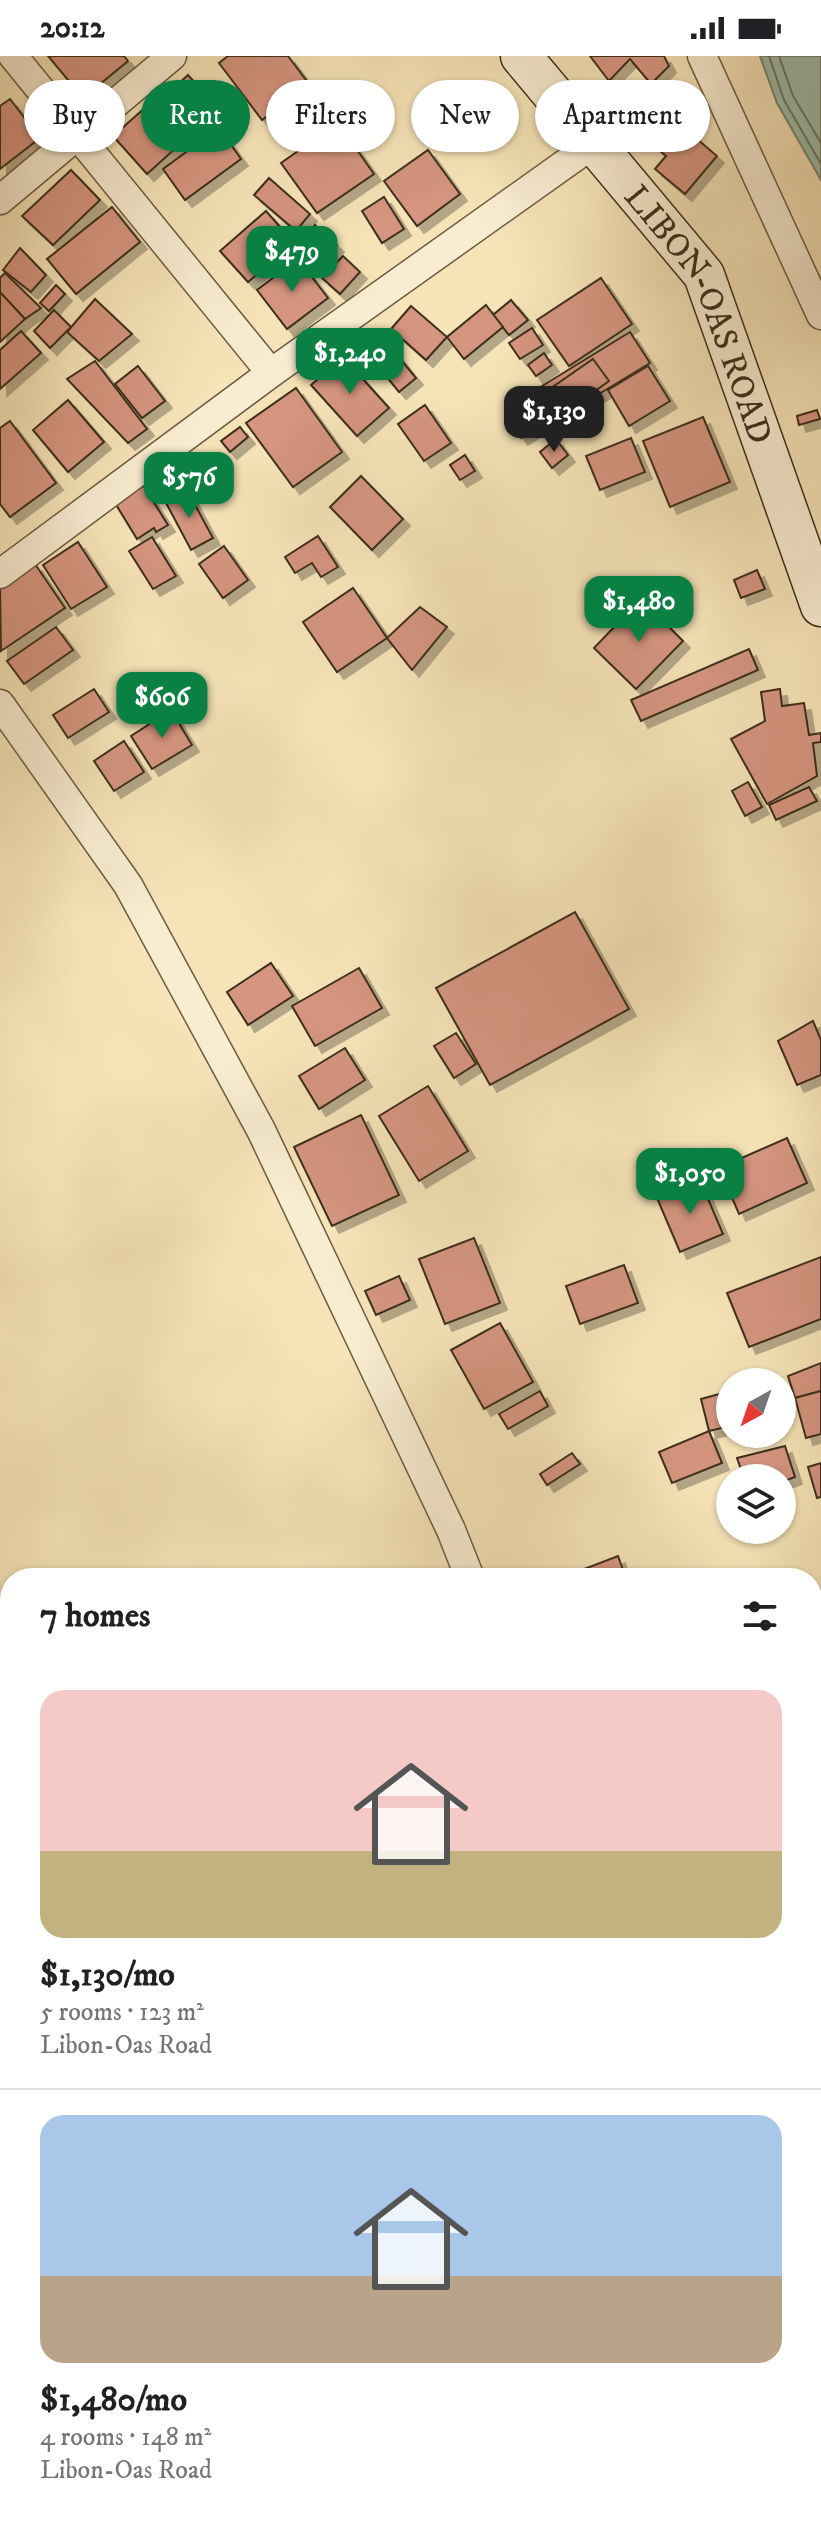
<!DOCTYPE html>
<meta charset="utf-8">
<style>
body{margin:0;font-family:"IM FELL DW Pica",serif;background:#f2f2f2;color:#202124;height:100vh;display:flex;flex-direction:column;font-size:30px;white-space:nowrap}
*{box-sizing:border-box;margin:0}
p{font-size:26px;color:#757577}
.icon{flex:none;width:44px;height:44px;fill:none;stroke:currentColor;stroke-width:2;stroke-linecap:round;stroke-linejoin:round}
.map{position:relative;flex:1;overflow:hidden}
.details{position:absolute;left:0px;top:1512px;width:822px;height:962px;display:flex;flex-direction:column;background:#fff;border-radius:32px 32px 0 0;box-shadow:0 2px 6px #0004}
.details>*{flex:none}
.top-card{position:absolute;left:24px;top:24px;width:774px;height:72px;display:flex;gap:16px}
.needle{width:52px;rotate:220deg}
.controls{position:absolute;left:716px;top:1312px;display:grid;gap:16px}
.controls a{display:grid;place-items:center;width:80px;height:80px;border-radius:50%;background:#fff;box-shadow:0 2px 6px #0004;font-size:40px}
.price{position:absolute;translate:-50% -68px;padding:0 18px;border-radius:16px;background:#0b8043;color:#fff;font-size:26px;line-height:52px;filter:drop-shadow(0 2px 4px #0008)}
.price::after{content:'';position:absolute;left:50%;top:48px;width:24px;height:18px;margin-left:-12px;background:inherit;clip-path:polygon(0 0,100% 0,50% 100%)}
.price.current{background:#222;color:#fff}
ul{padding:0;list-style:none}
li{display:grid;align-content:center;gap:16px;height:424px;padding:0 40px}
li+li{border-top:2px solid #e0e0e0}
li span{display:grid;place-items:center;height:248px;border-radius:24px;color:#555}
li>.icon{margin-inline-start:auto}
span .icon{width:144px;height:144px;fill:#fffc;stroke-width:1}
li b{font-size:34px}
h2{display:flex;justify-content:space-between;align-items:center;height:96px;padding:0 40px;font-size:34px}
.pill{padding:0 28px;border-radius:36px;background:#fff;box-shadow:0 2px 6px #0004;font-size:28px;line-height:72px}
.pill.current{background:#0b8043;color:#fff}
.status{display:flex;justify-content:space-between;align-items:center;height:56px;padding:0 40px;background:#fff;direction:ltr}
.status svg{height:22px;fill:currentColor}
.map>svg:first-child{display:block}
</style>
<div class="status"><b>20:12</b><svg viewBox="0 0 49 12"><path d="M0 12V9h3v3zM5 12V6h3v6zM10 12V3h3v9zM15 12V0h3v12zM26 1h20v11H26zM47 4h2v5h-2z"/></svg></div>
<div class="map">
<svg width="821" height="2473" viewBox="0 0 821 2473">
<defs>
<filter id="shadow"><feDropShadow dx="7" dy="7" stdDeviation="0" flood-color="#0004"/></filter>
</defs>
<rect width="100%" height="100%" fill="#f6e4b8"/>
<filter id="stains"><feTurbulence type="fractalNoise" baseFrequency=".0025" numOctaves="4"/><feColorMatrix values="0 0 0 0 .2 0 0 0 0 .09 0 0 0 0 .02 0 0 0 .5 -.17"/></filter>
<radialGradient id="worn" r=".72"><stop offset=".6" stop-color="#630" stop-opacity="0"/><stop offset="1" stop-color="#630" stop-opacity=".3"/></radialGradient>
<!-- water -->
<polygon fill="#9dbfad" stroke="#778573" stroke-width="2" points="760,0 821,0 821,124 777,47"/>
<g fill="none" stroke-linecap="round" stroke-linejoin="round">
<!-- shore -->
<g stroke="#6d7764" stroke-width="2">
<polyline points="769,0 784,44 821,108"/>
<polyline points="779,0 793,40 821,87"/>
</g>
</g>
<!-- building -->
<g fill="#d59580" stroke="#3d2f1b" stroke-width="2" filter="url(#shadow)">
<polygon points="48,0 124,0 128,5 83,42"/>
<polygon points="228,0 288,0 309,28 262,64 219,7"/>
<polygon points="590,0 664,0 669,10 651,28 630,3 609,25"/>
<polygon points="188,19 220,55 197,76 165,40"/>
<polygon points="428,37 437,44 426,59 417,52"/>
<polygon points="10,43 40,82 0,113 0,50"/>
<polygon points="155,43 188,81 147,118 113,80"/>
<polygon points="669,59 717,100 685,138 655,113 666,100 648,84"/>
<polygon points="338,67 374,118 317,157 281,107"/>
<polygon points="219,72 241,103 185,144 163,113"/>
<polygon points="428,94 460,138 417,170 384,125"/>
<polygon points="71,114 100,144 53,189 22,160"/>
<polygon points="269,122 310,158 296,175 254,139"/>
<polygon points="384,141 404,173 382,187 362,155"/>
<polygon points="112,151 140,186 76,238 47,203"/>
<polygon points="266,155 294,187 248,226 220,195"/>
<polygon points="315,169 337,189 316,213 298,197 306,187 302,184"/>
<polygon points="20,192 46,219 31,236 3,214"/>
<polygon points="343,200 360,216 340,238 322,222"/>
<polygon points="298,203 328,242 287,273 257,234"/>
<polygon points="5,217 41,252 25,263 0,237 0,222"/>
<polygon points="601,222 632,268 569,310 537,264"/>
<polygon points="56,229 65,238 49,255 40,247"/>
<polygon points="0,236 25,263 0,286"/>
<polygon points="95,243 132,278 99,305 67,276"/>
<polygon points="511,244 528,264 509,279 493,259"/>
<polygon points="486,249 503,271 464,303 447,281"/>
<polygon points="411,250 447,281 426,304 391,273"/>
<polygon points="54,254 71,271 50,292 34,275"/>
<polygon points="532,272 543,289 520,303 509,287"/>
<polygon points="21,275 41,297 0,333 0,294"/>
<polygon points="630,276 650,307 548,369 529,338"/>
<polygon points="380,278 416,322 399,336 363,292"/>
<polygon points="544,297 552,309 536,320 528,309"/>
<polygon points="343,301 389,352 357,380 311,329"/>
<polygon points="593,303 609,325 560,360 544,337"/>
<polygon points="95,305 147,373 128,387 67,323"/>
<polygon points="138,310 165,345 142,362 115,328"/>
<polygon points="648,310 670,345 629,370 608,334"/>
<polygon points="296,332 342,396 293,431 246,367"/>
<polygon points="68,344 104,386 68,416 33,374"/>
<polygon points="425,349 451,387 424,405 398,368"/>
<polygon points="523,350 539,370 521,382 506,362"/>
<polygon points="817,354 820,363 799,369 797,360"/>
<polygon points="703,361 730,426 670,451 643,385"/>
<polygon points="10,365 56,427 10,461 0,448 0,372"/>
<polygon points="240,371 248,381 230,396 221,385"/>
<polygon points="631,382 645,416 600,434 586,400"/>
<polygon points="556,383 568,399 552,412 540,396"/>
<polygon points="465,399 475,415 460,424 450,409"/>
<polygon points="208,409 220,424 206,435 194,420"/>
<polygon points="361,420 403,463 372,494 330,451"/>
<polygon points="143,429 168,469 156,476 154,472 137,483 115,447"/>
<polygon points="187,434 213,482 191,494 165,445"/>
<polygon points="318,480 338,511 321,521 312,507 295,517 285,501"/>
<polygon points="152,481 176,520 153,533 129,495"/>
<polygon points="78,486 107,531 71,553 43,509"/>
<polygon points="224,490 248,524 223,542 199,508"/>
<polygon points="35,508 65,552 1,595 0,532"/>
<polygon points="757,514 765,533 741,542 734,524"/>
<polygon points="353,532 387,582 337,616 303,566"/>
<polygon points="641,543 683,585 636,633 594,592"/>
<polygon points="420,551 447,571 412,614 387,582"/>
<polygon points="56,571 73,594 24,628 7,605"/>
<polygon points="749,593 758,614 641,665 631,644"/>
<polygon points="94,633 109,656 68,682 53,659"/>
<polygon points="780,633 782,650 804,647 809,679 821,677 821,686 813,687 817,720 767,748 731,683 765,665 761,636"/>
<polygon points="171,654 192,689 152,713 131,680"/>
<polygon points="124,685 144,716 114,735 94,705"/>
<polygon points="748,726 762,751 745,760 732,735"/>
<polygon points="809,731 817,745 776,764 769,749"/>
<polygon points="575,856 629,953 490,1029 436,932"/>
<polygon points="271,907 293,940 248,969 227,936"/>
<polygon points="359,912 382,952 315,990 292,950"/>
<polygon points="813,965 821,984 821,1019 797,1029 778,985"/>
<polygon points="456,977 476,1008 454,1022 434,990"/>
<polygon points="345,992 365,1024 319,1053 299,1020"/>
<polygon points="428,1030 468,1095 419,1125 379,1060"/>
<polygon points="361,1059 399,1139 332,1170 294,1091"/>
<polygon points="787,1082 807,1127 739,1158 719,1112"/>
<polygon points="700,1124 723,1178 680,1196 657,1142"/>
<polygon points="474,1182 500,1247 445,1268 419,1203"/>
<polygon points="821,1201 821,1263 749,1291 727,1237"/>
<polygon points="624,1209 638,1247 580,1268 566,1230"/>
<polygon points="399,1220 410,1244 376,1259 365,1235"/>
<polygon points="500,1267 533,1326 484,1353 451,1294"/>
<polygon points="821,1307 821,1335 795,1342 788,1320"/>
<polygon points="540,1335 548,1350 508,1373 499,1358"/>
<polygon points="730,1335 730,1370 709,1375 701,1343"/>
<polygon points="821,1335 821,1378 806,1382 795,1342"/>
<polygon points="709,1375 722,1407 672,1427 659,1396"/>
<polygon points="785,1390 795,1421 782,1426 782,1422 744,1422 737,1402"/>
<polygon points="572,1397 580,1408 547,1429 540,1418"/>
<polygon points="821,1407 821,1441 817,1442 808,1411"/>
<polygon points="618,1500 626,1522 575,1522 574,1517"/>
<polygon points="821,2287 821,2333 817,2335 812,2326 812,2292"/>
</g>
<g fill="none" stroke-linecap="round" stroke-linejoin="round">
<defs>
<polyline id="lane" points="812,2423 821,2446"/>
<g id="street">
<polyline points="13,0 271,317"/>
<polyline points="702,0 821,259"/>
<polyline points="0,144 172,0"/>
<polyline points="0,518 271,317 593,88"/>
<polyline points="0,648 128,829 261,1074 451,1474 470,1522"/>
<polyline points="812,2419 821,2416"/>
</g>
<g id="secondary">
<path id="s1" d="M521,0L704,219L821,550"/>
</g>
</defs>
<!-- lane casing -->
<use href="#lane" stroke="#6b5c42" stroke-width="17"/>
<!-- street casing -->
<use href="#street" stroke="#6b5c42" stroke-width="31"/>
<!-- secondary casing -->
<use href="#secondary" stroke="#3d2f1b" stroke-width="43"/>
<!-- lane -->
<use href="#lane" stroke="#f9edd1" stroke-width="14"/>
<!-- street -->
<use href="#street" stroke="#f9edd1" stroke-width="28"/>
<!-- secondary -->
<use href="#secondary" stroke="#f9edd1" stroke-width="40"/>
</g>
<g text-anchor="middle" stroke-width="6" stroke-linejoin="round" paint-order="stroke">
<!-- street labels -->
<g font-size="34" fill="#3d2f1b" stroke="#f9edd1">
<text dy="12" stroke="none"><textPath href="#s1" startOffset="318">LIBON-OAS ROAD</textPath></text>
</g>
</g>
<rect width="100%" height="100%" filter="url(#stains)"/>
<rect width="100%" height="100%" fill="url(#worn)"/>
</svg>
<div class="controls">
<a><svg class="needle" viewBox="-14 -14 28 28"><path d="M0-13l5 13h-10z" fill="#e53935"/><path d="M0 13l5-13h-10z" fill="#757577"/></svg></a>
<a><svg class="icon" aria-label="layers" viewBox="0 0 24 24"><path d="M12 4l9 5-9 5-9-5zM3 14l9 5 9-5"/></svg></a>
</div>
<b class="price" style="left:292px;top:238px">$479</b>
<b class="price" style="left:350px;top:340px">$1,240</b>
<b class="price current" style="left:554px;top:398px">$1,130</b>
<b class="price" style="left:189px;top:464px">$576</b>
<b class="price" style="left:639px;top:588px">$1,480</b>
<b class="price" style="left:162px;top:684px">$606</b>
<b class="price" style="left:690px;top:1160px">$1,050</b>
<div class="top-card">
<a class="pill">Buy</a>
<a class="pill current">Rent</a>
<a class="pill">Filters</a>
<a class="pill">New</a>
<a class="pill">Apartment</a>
</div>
<section class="details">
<h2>7 homes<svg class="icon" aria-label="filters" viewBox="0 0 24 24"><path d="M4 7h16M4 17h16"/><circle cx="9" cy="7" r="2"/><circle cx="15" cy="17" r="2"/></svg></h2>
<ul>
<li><span style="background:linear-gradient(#f6c9c9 65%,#c2b280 0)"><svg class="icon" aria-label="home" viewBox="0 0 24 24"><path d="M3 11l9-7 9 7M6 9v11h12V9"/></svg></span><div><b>$1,130/mo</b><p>5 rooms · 123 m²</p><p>Libon-Oas Road</p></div></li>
<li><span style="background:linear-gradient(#a9c7e8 65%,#b9a48a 0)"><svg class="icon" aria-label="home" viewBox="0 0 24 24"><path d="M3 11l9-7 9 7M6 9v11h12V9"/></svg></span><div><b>$1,480/mo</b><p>4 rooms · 148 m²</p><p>Libon-Oas Road</p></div></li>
</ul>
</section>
</div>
